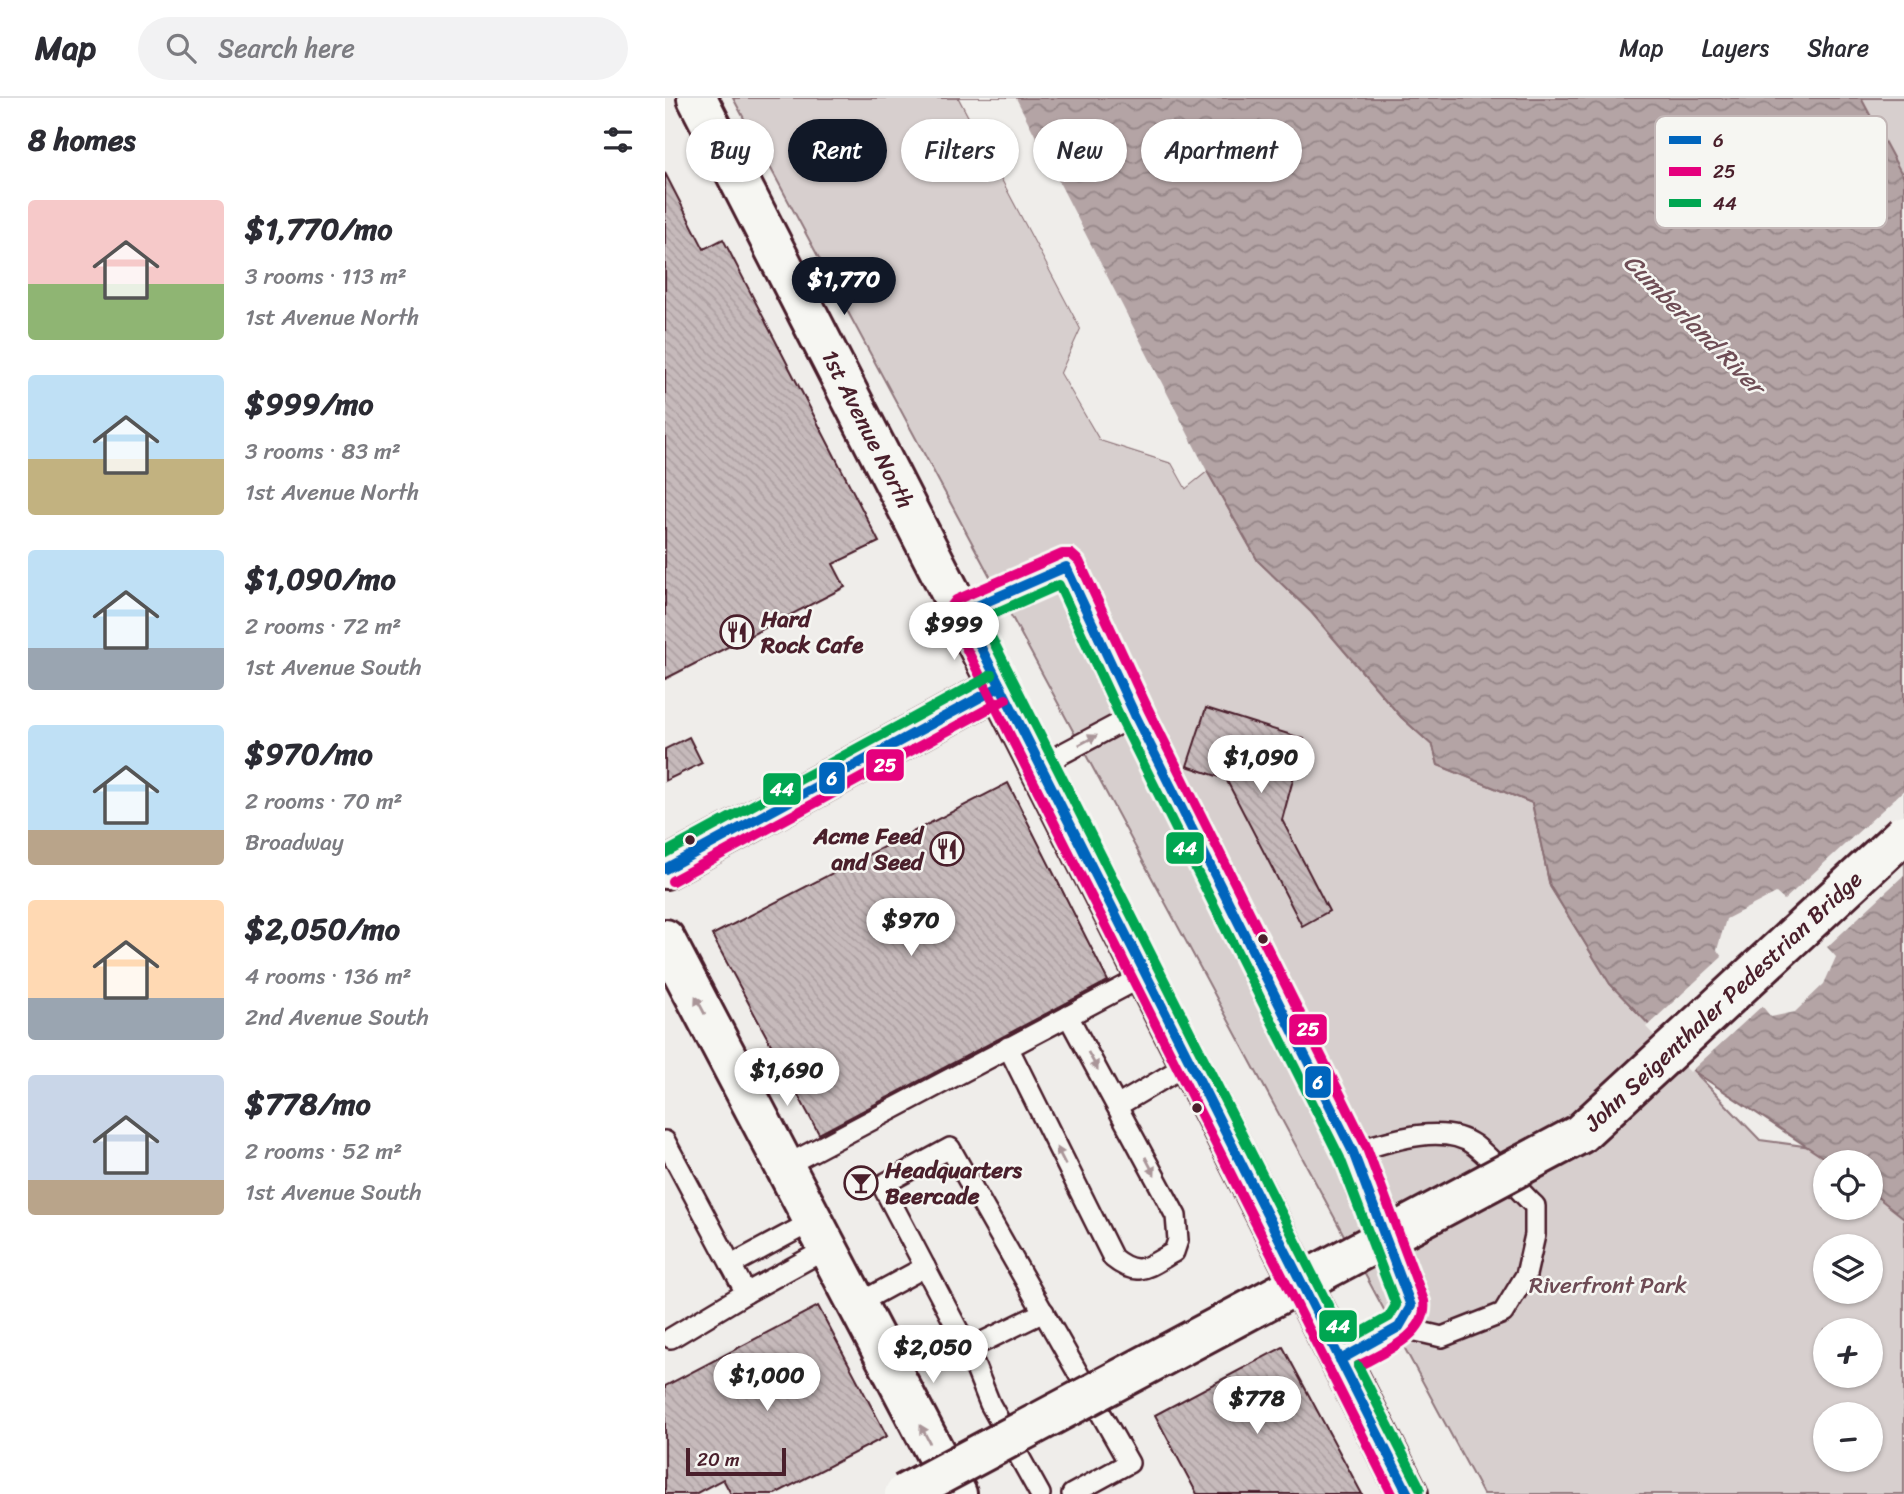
<!DOCTYPE html>
<meta charset="utf-8">
<style>
body{margin:0;font-family:Sriracha,sans-serif;background:#f2f2f3;color:#2b2b33;height:100vh;display:flex;flex-direction:column;font-size:26px;white-space:nowrap}
*{box-sizing:border-box;margin:0}
p{font-size:23px;color:#7c7c81}
.icon{flex:none;width:38px;height:38px;fill:none;stroke:currentColor;stroke-width:2;stroke-linecap:round;stroke-linejoin:round}
.map{position:relative;flex:1;overflow:hidden}
.sheet{display:flex;flex-direction:column;background:#fff;width:665px}
.sheet>*{flex:none}
.hud{position:absolute;left:21px;top:21px;width:665px;height:63px;display:flex;gap:14px}
.controls{position:absolute;left:1148px;top:1052px;display:grid;gap:14px}
.controls a{display:grid;place-items:center;width:70px;height:70px;border-radius:50%;background:#fff;box-shadow:0 2px 5px #0004;font-size:35px}
.scale{position:absolute;left:21px;bottom:18px;width:100px;box-sizing:border-box;padding-left:7px;border:4px solid #4a1f2b;border-top:0;font-size:19px;line-height:24px;white-space:nowrap;color:#4a1f2b;-webkit-text-stroke:5px #f6f6f2;paint-order:stroke}
.price{position:absolute;translate:-50% -60px;padding:0 16px;border-radius:24px;background:#fff;color:#222;font-size:23px;line-height:46px;filter:drop-shadow(0 2px 4px #0008)}
.price::after{content:'';position:absolute;left:50%;top:42px;width:21px;height:16px;margin-left:-10px;background:inherit;clip-path:polygon(0 0,100% 0,50% 100%)}
.price.selected{background:#111827;color:#fff}
ul{padding:0;list-style:none}
li{display:flex;align-items:center;gap:21px;height:175px;padding:0 28px}
li span{display:grid;place-items:center;flex:none;width:196px;height:140px;border-radius:7px;color:#555}
li>.icon{margin-inline-start:auto}
span .icon{width:84px;height:84px;fill:#fffc;stroke-width:1}
li b{font-size:30px}
h2{display:flex;justify-content:space-between;align-items:center;height:84px;padding:0 28px;font-size:30px}
.pill{padding:0 24px;border-radius:32px;background:#fff;box-shadow:0 2px 5px #0004;font-size:24px;line-height:63px}
.pill.selected{background:#111827;color:#fff}
header{display:flex;align-items:center;gap:42px;box-sizing:border-box;height:98px;padding:0 35px;background:#fff;border-bottom:2px solid #e1e1e2}
header strong{font-size:33px}
nav{display:flex;gap:38px;margin-inline-start:auto;font-size:24px}
.search{width:490px;height:63px;background:#f2f2f3;display:flex;align-items:center;gap:18px;box-sizing:border-box;padding:0 24px;border-radius:38px;color:#7c7c81;font-size:26px}
main{display:flex;flex:1;min-height:0}
.map>svg:first-child{display:block}
</style>
<header>
<strong>Map</strong>
<div class="search"><svg class="icon" aria-label="search" viewBox="0 0 24 24"><circle cx="10" cy="10" r="6"/><path d="M15 15l6 6"/></svg>Search here</div>
<nav><a>Map</a><a>Layers</a><a>Share</a></nav>
</header>
<main>
<section class="sheet">
<h2>8 homes<svg class="icon" aria-label="filters" viewBox="0 0 24 24"><path d="M4 7h16M4 17h16"/><circle cx="9" cy="7" r="2"/><circle cx="15" cy="17" r="2"/></svg></h2>
<ul>
<li><span style="background:linear-gradient(#f6c9c9 60%,#8fb573 0)"><svg class="icon" aria-label="home" viewBox="0 0 24 24"><path d="M3 11l9-7 9 7M6 9v11h12V9"/></svg></span><div><b>$1,770/mo</b><p>3 rooms · 113 m²</p><p>1st Avenue North</p></div></li>
<li><span style="background:linear-gradient(#bfe0f5 60%,#c2b280 0)"><svg class="icon" aria-label="home" viewBox="0 0 24 24"><path d="M3 11l9-7 9 7M6 9v11h12V9"/></svg></span><div><b>$999/mo</b><p>3 rooms · 83 m²</p><p>1st Avenue North</p></div></li>
<li><span style="background:linear-gradient(#bfe0f5 70%,#9aa5b1 0)"><svg class="icon" aria-label="home" viewBox="0 0 24 24"><path d="M3 11l9-7 9 7M6 9v11h12V9"/></svg></span><div><b>$1,090/mo</b><p>2 rooms · 72 m²</p><p>1st Avenue South</p></div></li>
<li><span style="background:linear-gradient(#bfe0f5 75%,#b9a48a 0)"><svg class="icon" aria-label="home" viewBox="0 0 24 24"><path d="M3 11l9-7 9 7M6 9v11h12V9"/></svg></span><div><b>$970/mo</b><p>2 rooms · 70 m²</p><p>Broadway</p></div></li>
<li><span style="background:linear-gradient(#ffd9b3 70%,#9aa5b1 0)"><svg class="icon" aria-label="home" viewBox="0 0 24 24"><path d="M3 11l9-7 9 7M6 9v11h12V9"/></svg></span><div><b>$2,050/mo</b><p>4 rooms · 136 m²</p><p>2nd Avenue South</p></div></li>
<li><span style="background:linear-gradient(#c9d6e8 75%,#b9a48a 0)"><svg class="icon" aria-label="home" viewBox="0 0 24 24"><path d="M3 11l9-7 9 7M6 9v11h12V9"/></svg></span><div><b>$778/mo</b><p>2 rooms · 52 m²</p><p>1st Avenue South</p></div></li>
</ul>
</section>
<div class="map">
<svg width="1239" height="1396" viewBox="0 0 1239 1396">
<defs>
<pattern id="water-waves" width="16" height="10" patternUnits="userSpaceOnUse" patternTransform="scale(1.75)"><rect width="16" height="10" fill="#b4a4a5"/><path d="M0 5q4-4 8 0t8 0" fill="none" stroke="#948587"/></pattern>
<pattern id="building-back-hatch" width="6" height="6" patternUnits="userSpaceOnUse" patternTransform="scale(1.75)"><rect width="6" height="6" fill="#c6babb"/><path d="M-1 5l2 2M0 0l6 6M5-1l2 2" fill="none" stroke="#ac9fa1"/></pattern>
</defs>
<rect width="100%" height="100%" fill="#efedea"/>
<filter id="ink" filterUnits="userSpaceOnUse"><feTurbulence type="fractalNoise" baseFrequency=".0143" numOctaves="2"/><feDisplacementMap in="SourceGraphic" scale="14" xChannelSelector="R" yChannelSelector="G"/><feConvolveMatrix kernelMatrix="1 2 1 2 8 2 1 2 1" color-interpolation-filters="sRGB"/></filter>
<g filter="url(#ink)">
<!-- park -->
<g fill="#d7cfce" stroke="#90777c" stroke-width="2" fill-rule="evenodd">
<path d="M68,0H294L417,231L397,275L435,342L507,365L532,381L542,373L593,463L646,514L736,619L768,648L773,667L867,705L885,788L945,886L1095,1042L1146,1049L1169,1064H1160V1110H1206V1088L1239,1110V1396H818ZM1160,1148H1206V1194H1160ZM1160,1232H1206V1278H1160ZM1160,1316H1206V1362H1160Z"/>
<polygon points="1172,0 1239,0 1239,103"/>
</g>
<!-- water -->
<polygon fill="url(#water-waves)" stroke="#8a6f74" stroke-width="2" points="294,0 1196,0 1239,80 1239,1120 1206,1094 1206,1064 1165,1064 1030,974 945,886 885,788 867,705 773,667 768,648 736,619 646,514 593,463 542,373 521,390 507,365 435,342 396,275 416,231"/>
<!-- pier -->
<g fill="#efedea">
<polygon points="294,0 351,0 542,373 521,390 507,365 435,342 396,275 416,231"/>
<polygon points="1239,692 1239,777 1162,849 1171,859 1159,886 1130,914 1106,919 1097,908 1025,974 981,929 1057,859 1052,852 1061,821 1111,795 1119,802"/>
</g>
<!-- building -->
<g fill="url(#building-back-hatch)" stroke="#4a1f2b" stroke-width="2">
<polygon points="0,75 39,151 58,141 214,444 168,466 180,489 0,581"/>
<polygon points="541,610 639,641 617,722 664,813 637,828 561,681 522,668"/>
<polygon points="24,639 37,665 0,683 0,651"/>
<polygon points="343,685 443,883 154,1036 47,837"/>
<polygon points="153,1208 222,1338 110,1396 66,1396 58,1381 30,1396 0,1396 0,1288"/>
<polygon points="618,1249 697,1396 532,1396 490,1317"/>
</g>
<g fill="none" stroke-linecap="round" stroke-linejoin="round">
<defs>
<g id="lane">
<polyline points="298,514 401,469 470,617 688,1054 746,1208 734,1229 675,1262"/>
<polyline points="376,667 470,617"/>
<path d="M343,949L448,1160C474,1181 483,1168 509,1154L513,1142L511,1118L403,918"/>
<polyline points="452,1008 525,965"/>
<polyline points="0,1043 81,1195 6,1240"/>
<path d="M688,1054C721,1044 778,1024 809,1047C831,1064 850,1089 870,1108V1137L861,1177L838,1215L777,1239L734,1229"/>
<polyline points="120,1068 481,877"/>
<polyline points="66,1167 148,1123"/>
<polyline points="260,1169 303,1251 325,1306 375,1396"/>
<polyline points="81,1195 163,1150"/>
<polyline points="192,1206 260,1169 217,1087 285,1050 464,1365 407,1396"/>
<polyline points="303,1251 379,1214"/>
</g>
<polyline id="street" points="32,0 334,589"/>
<polyline id="secondary" points="0,841 292,1396"/>
<polyline id="primary" points="0,771 334,589 743,1396"/>
</defs>
<!-- lane casing -->
<use href="#lane" stroke="#4a1f2b" stroke-width="24"/>
<!-- street casing -->
<use href="#street" stroke="#4a1f2b" stroke-width="44"/>
<!-- secondary casing -->
<use href="#secondary" stroke="#4a1f2b" stroke-width="44"/>
<!-- primary casing -->
<use href="#primary" stroke="#4a1f2b" stroke-width="44"/>
<!-- lane -->
<use href="#lane" stroke="#f6f6f2" stroke-width="19"/>
<!-- street -->
<use href="#street" stroke="#f6f6f2" stroke-width="38"/>
<!-- secondary -->
<use href="#secondary" stroke="#f6f6f2" stroke-width="38"/>
<!-- primary -->
<use href="#primary" stroke="#f6f6f2" stroke-width="38"/>
<defs>
<polyline id="street-bridge" points="239,1396 915,1036 1239,736"/>
</defs>
<!-- street-bridge casing -->
<use href="#street-bridge" stroke="#4a1f2b" stroke-width="44" stroke-linecap="butt"/>
<!-- street-bridge -->
<use href="#street-bridge" stroke="#f6f6f2" stroke-width="38"/>
<defs>
<g id="bus-1">
<polyline points="0,771 334,589"/>
<polyline points="675,1262 734,1229 746,1208 688,1054 470,617 401,469 298,514 743,1396"/>
</g>
<g id="bus-2">
<polyline points="7,783 341,601"/>
<path d="M693,1268C717,1255 764,1237 759,1203L701,1048L483,611L414,463L406,456H397L291,502L285,510L286,520L727,1396"/>
</g>
<g id="bus-3">
<polygon points="394,487 457,623 675,1060 731,1207 724,1219 681,1243 317,521"/>
<polyline points="0,755 327,577"/>
<polyline points="693,1268 755,1390"/>
</g>
</defs>
<!-- bus-1 casing -->
<use href="#bus-1" stroke="#f6f6f2" stroke-width="16"/>
<!-- bus-2 casing -->
<use href="#bus-2" stroke="#f6f6f2" stroke-width="16"/>
<!-- bus-3 casing -->
<use href="#bus-3" stroke="#f6f6f2" stroke-width="16"/>
<!-- bus-1 -->
<use href="#bus-1" stroke="#0065bd" stroke-width="10"/>
<!-- bus-2 -->
<use href="#bus-2" stroke="#e5007d" stroke-width="10"/>
<!-- bus-3 -->
<use href="#bus-3" stroke="#00a651" stroke-width="10"/>
</g>
<!-- one-way arrows -->
<defs><path id="oneway-solid" d="M-6-.8H1V-3.2L6.5 0L1 3.2V.8H-6Z" transform="scale(1.75)"/></defs>
<g fill="#a99598">
<use href="#oneway-solid" transform="translate(423 642) rotate(-28)"/>
<use href="#oneway-solid" transform="translate(35 907) rotate(-118)"/>
<use href="#oneway-solid" transform="translate(428 963) rotate(61)"/>
<use href="#oneway-solid" transform="translate(396 1058) rotate(-117)"/>
<use href="#oneway-solid" transform="translate(485 1068) rotate(62)"/>
<use href="#oneway-solid" transform="translate(260 1336) rotate(-118)"/>
</g>
</g>
<!-- icons -->
<defs>
<symbol id="restaurant-ring" viewBox="-11 -11 22 22"><circle r="9.5" fill="#f6f6f2" stroke="#4a1f2b" stroke-width="1.5"/><path d="M-5-6h1v4h1v-4h1v4h1v-4h1v5L-1.5 .5V6h-2V.5L-5-1ZM5-6V6H3V1.5H1.5Q1.5-4 5-6Z" fill="#4a1f2b"/></symbol>
<symbol id="bar-ring" viewBox="-11 -11 22 22"><circle r="9.5" fill="#f6f6f2" stroke="#4a1f2b" stroke-width="1.5"/><path d="M-6-5H6L.8 .8V4.5H3.5V6h-7V4.5H-.8V.8Z" fill="#4a1f2b"/></symbol>
</defs>
<g fill-rule="evenodd">
<use href="#restaurant-ring" x="53" y="515" width="38" height="38"/>
<use href="#restaurant-ring" x="263" y="732" width="38" height="38"/>
<use href="#bar-ring" x="177" y="1066" width="38" height="38"/>
</g>
<!-- markers -->
<g fill="#4a1f2b" stroke="#f6f6f2" stroke-width="2.5">
<circle cx="25" cy="742" r="6"/>
<circle cx="598" cy="841" r="6"/>
<circle cx="532" cy="1010" r="6"/>
</g>
<g text-anchor="middle" stroke-width="5" stroke-linejoin="round" paint-order="stroke">
<!-- street labels -->
<g font-size="23" fill="#4a1f2b" stroke="#f6f6f2">
<text transform="translate(203 331) rotate(63)" y="8">1st Avenue North</text>
<text transform="translate(1058 903) rotate(-43)" y="8">John Seigenthaler Pedestrian Bridge</text>
</g>
<!-- poi labels -->
<g font-size="23" font-weight="bold" fill="#4a1f2b" stroke="#f6f6f2" text-anchor="start">
<text x="96" y="529">Hard<tspan x="96" dy="26">Rock Cafe</tspan></text>
<text x="258" y="746" text-anchor="end">Acme Feed<tspan x="258" dy="26">and Seed</tspan></text>
<text x="220" y="1080">Headquarters<tspan x="220" dy="26">Beercade</tspan></text>
</g>
<!-- park labels -->
<g font-size="23" fill="#6d4b54" stroke="#f6f6f2">
<text x="943" y="1195">Riverfront Park</text>
</g>
<!-- water labels -->
<g font-size="24" font-style="italic" fill="#6f4e56" stroke="#f6f6f2">
<text transform="translate(1029 226) rotate(45)" y="8">Cumberland River</text>
</g>
</g>
<!-- legend -->
<rect x="990" y="18" width="232" height="112" rx="10" fill="#f6f6f2" stroke="#c2b6b6" stroke-width="2"/>
<rect x="1004" y="38" width="32" height="8" fill="#0065bd"/>
<rect x="1004" y="69" width="32" height="9" fill="#e5007d"/>
<rect x="1004" y="101" width="32" height="8" fill="#00a651"/>
<g font-size="19" fill="#4a1f2b">
<text x="1048" y="49">6</text>
<text x="1048" y="80">25</text>
<text x="1048" y="112">44</text>
</g>
<g stroke="#f6f6f2" stroke-width="2.5">
<rect x="200" y="650" width="40" height="34" rx="7" fill="#e5007d"/>
<rect x="153" y="663" width="28" height="34" rx="7" fill="#0065bd"/>
<rect x="97" y="674" width="40" height="34" rx="7" fill="#00a651"/>
<rect x="500" y="733" width="40" height="34" rx="7" fill="#00a651"/>
<rect x="623" y="915" width="40" height="33" rx="7" fill="#e5007d"/>
<rect x="639" y="967" width="28" height="34" rx="7" fill="#0065bd"/>
<rect x="653" y="1211" width="40" height="34" rx="7" fill="#00a651"/>
</g>
<g font-size="19" text-anchor="middle" font-weight="bold" fill="#fff">
<text x="220" y="674">25</text>
<text x="167" y="687">6</text>
<text x="117" y="698">44</text>
<text x="520" y="757">44</text>
<text x="643" y="938">25</text>
<text x="653" y="991">6</text>
<text x="673" y="1235">44</text>
</g>
</svg>
<div class="controls">
<a><svg class="icon" aria-label="locate" viewBox="0 0 24 24"><circle cx="12" cy="12" r="6"/><path d="M12 2v4M12 18v4M2 12h4M18 12h4"/></svg></a>
<a><svg class="icon" aria-label="layers" viewBox="0 0 24 24"><path d="M12 4l9 5-9 5-9-5zM3 14l9 5 9-5"/></svg></a>
<a>+</a>
<a>−</a>
</div>
<div class="scale">20 m</div>
<b class="price selected" style="left:179px;top:219px">$1,770</b>
<b class="price" style="left:289px;top:564px">$999</b>
<b class="price" style="left:596px;top:697px">$1,090</b>
<b class="price" style="left:246px;top:860px">$970</b>
<b class="price" style="left:122px;top:1010px">$1,690</b>
<b class="price" style="left:268px;top:1287px">$2,050</b>
<b class="price" style="left:102px;top:1315px">$1,000</b>
<b class="price" style="left:592px;top:1338px">$778</b>
<div class="hud">
<a class="pill">Buy</a>
<a class="pill selected">Rent</a>
<a class="pill">Filters</a>
<a class="pill">New</a>
<a class="pill">Apartment</a>
</div>
</div>
</main>
